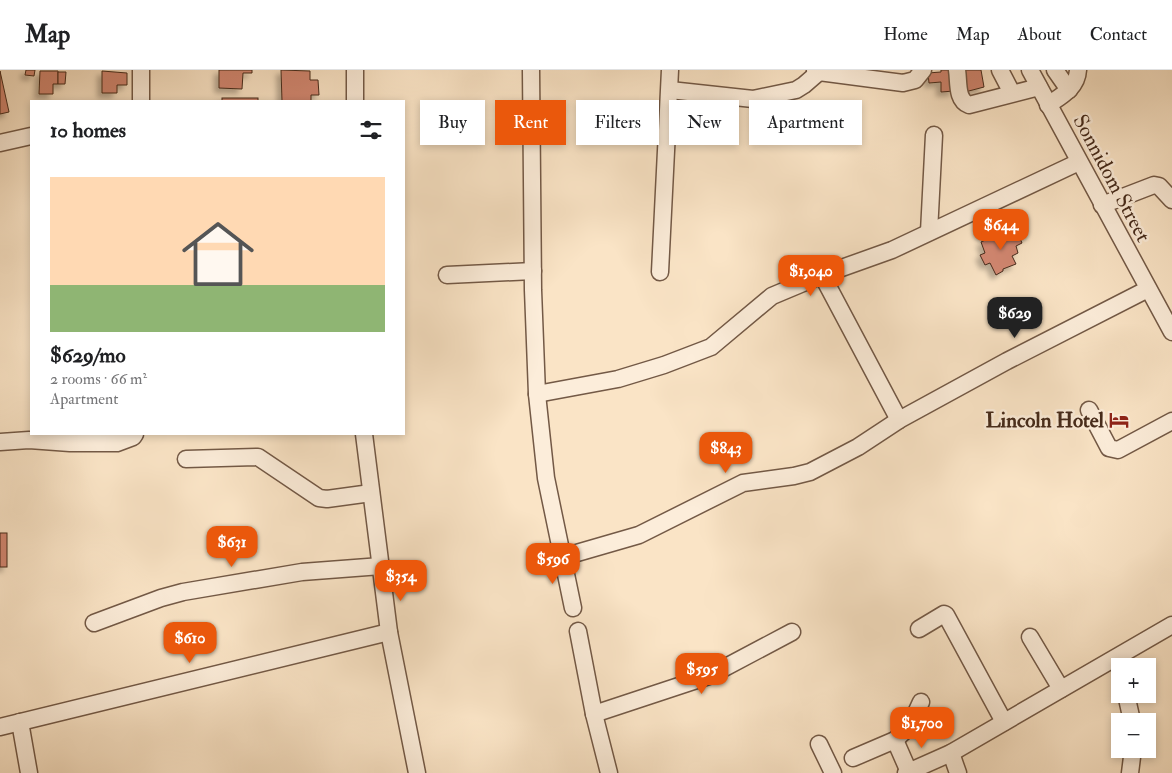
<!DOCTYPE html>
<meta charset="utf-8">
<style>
body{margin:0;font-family:"IM FELL Double Pica",serif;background:#f2f2f2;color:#202124;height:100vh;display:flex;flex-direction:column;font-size:19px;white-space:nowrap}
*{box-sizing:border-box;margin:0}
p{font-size:16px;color:#757577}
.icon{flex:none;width:28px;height:28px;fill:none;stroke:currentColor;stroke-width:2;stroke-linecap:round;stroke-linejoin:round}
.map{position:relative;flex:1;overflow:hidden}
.sheet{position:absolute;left:30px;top:30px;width:375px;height:335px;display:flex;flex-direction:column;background:#fff;border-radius:0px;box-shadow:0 2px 8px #0003}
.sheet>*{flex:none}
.guide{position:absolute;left:420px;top:30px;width:475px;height:45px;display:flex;gap:10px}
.controls{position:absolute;left:1111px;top:588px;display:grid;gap:10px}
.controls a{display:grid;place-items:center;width:45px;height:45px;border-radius:0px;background:#fff;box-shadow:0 2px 8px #0003;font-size:25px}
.price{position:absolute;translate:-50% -42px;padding:0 11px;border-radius:10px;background:#ea580c;color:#fff;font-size:16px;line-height:32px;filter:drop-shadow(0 1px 2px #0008)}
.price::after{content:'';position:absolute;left:50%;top:30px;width:15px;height:11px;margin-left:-8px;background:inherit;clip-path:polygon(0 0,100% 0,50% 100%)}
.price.selected{background:#222;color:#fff}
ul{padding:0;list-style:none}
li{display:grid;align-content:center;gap:10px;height:265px;padding:0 20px}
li+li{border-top:1px solid #e0e0e0}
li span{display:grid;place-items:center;height:155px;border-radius:0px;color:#555}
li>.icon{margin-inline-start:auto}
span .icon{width:90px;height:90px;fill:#fffc;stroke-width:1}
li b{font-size:21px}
h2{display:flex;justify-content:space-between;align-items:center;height:60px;padding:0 20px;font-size:21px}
.pill{padding:0 18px;border-radius:0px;background:#fff;box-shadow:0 2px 8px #0003;font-size:18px;line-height:45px}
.pill.selected{background:#ea580c;color:#fff}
header{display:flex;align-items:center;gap:30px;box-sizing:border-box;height:70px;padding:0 25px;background:#fff;border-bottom:1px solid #e0e0e0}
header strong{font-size:24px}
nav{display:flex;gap:28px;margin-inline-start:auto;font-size:18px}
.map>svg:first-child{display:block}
</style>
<header>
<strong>Map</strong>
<nav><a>Home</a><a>Map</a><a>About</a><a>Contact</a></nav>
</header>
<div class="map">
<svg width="1172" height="703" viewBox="0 0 1172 703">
<defs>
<filter id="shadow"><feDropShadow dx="-4.5" dy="4.5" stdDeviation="2.5" flood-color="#0004"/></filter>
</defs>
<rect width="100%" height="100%" fill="#fae4c6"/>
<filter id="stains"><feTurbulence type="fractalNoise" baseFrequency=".004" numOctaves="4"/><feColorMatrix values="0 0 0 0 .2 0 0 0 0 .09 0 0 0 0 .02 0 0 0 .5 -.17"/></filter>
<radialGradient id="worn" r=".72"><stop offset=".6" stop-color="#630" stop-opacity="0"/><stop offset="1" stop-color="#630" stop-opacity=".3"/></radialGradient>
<!-- building -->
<g fill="#d18670" stroke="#462b1b" filter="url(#shadow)">
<polygon points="26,0 35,0 34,6 25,5"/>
<polygon points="219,0 252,0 252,3 243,3 242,19 219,18"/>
<polygon points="281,0 310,1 310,10 318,10 319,25 311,25 311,31 282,31"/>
<polygon points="941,0 953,0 954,21 941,22 941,12 929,13 928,3 941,2"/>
<polygon points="960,0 981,0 984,17 965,22"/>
<polygon points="0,1 9,42 0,44"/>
<polygon points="40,1 58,1 58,14 53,14 53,24 39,24"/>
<polygon points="102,1 127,3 127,15 117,15 117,23 102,23"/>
<polygon points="58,2 66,2 65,14 58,14"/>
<rect x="222" y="28" width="36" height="3"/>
<polygon points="1016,159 1022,173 1016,176 1018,183 1012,186 1016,194 1003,199 1003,201 996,205 990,193 985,195 980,185 985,183 981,172 996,165 997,168"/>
<rect x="0" y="463" width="7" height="34"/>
</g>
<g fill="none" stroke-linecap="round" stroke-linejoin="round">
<defs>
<g id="minor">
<polyline points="141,0 141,31"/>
<polyline points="531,0 533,220 537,324 546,408 573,538"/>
<polyline points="815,0 819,2 903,13 915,10 923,0"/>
<path d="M957,0C959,12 956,30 969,35L1039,17"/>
<polyline points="1000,0 1012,23"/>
<polyline points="1030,0 1172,262"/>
<polyline points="1055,0 1069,20"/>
<polyline points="670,20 753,29 796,20 804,15 819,2"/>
<polyline points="355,31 355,0"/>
<path d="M1048,35C1061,26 1077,18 1078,0"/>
<polyline points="0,73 31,66"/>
<polyline points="1102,135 1154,115 1159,116 1172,130"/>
<polyline points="929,162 934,65"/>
<polyline points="660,202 670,0"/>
<polyline points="447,205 533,201"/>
<polyline points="822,205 899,350"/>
<polyline points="537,324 618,309 664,295 711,277 772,226 822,205 892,180 1079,92"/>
<polyline points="1089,340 1109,378 1118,380 1172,351"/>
<polyline points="364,364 389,562 417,703"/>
<polyline points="0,372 29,370 70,373 117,373 133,367 135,364"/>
<polyline points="186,389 258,387 319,428 327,429 371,423"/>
<polyline points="563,487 639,465 743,413 794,406 810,402 858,377 899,350 1007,291 1148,219"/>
<polyline points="94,553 161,528 183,522 302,502 381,496"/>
<polyline points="919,559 944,544 946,545 1004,652"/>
<polyline points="578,561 594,644 609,703"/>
<polyline points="1030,567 1061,619"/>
<polyline points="1126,624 1132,651"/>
<polyline points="594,644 709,606 792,562"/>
<polyline points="20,652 29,703"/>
<polyline points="0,657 389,562"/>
<polyline points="895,670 909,702"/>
<polyline points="819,674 833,703"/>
<polyline points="951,683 958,703"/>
<polyline points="853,688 895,670 910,656 921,632"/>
<polyline points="906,703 951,683 1172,555"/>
<polyline points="1130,703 1133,679"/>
</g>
</defs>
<!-- minor casing -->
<use href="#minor" stroke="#735946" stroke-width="19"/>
<!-- minor -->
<use href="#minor" stroke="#fcedda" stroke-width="16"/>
</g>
<!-- icons -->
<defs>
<symbol id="hotel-bare" viewBox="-9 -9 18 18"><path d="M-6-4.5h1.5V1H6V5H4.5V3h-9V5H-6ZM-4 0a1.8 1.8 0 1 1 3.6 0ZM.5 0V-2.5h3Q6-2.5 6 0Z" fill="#8f2418" stroke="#fcedda" stroke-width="2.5" paint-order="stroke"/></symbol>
</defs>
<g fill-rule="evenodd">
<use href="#hotel-bare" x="1105" y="336" width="28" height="28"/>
</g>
<g text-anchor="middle" stroke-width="5" stroke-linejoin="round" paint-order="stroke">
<!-- street labels -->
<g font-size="21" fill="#462b1b" stroke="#fcedda">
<text transform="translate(1112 108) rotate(62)" y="7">Sonnidom Street</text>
</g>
<!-- poi labels -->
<g font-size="21" font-weight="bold" fill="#462b1b" stroke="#fcedda" text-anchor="end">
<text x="1104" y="357">Lincoln Hotel</text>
</g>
</g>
<rect width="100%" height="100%" filter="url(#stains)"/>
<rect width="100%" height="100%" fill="url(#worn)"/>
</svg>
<div class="controls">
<a>+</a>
<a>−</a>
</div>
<b class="price" style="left:1001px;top:181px">$644</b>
<b class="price" style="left:811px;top:227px">$1,040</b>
<b class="price selected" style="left:1015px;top:269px">$629</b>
<b class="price" style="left:726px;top:404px">$843</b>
<b class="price" style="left:232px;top:498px">$631</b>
<b class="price" style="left:553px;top:515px">$596</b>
<b class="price" style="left:401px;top:532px">$354</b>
<b class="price" style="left:190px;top:594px">$610</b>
<b class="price" style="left:702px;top:625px">$595</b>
<b class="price" style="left:922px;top:679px">$1,700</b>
<div class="guide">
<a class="pill">Buy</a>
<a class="pill selected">Rent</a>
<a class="pill">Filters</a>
<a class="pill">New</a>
<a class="pill">Apartment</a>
</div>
<section class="sheet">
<h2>10 homes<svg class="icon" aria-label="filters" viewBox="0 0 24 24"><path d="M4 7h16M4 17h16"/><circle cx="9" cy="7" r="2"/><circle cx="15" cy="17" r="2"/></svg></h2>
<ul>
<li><span style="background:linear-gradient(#ffd9b3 70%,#8fb573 0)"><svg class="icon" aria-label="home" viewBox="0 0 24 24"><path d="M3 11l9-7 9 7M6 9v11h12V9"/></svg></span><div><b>$629/mo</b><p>2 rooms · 66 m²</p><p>Apartment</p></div></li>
</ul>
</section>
</div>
